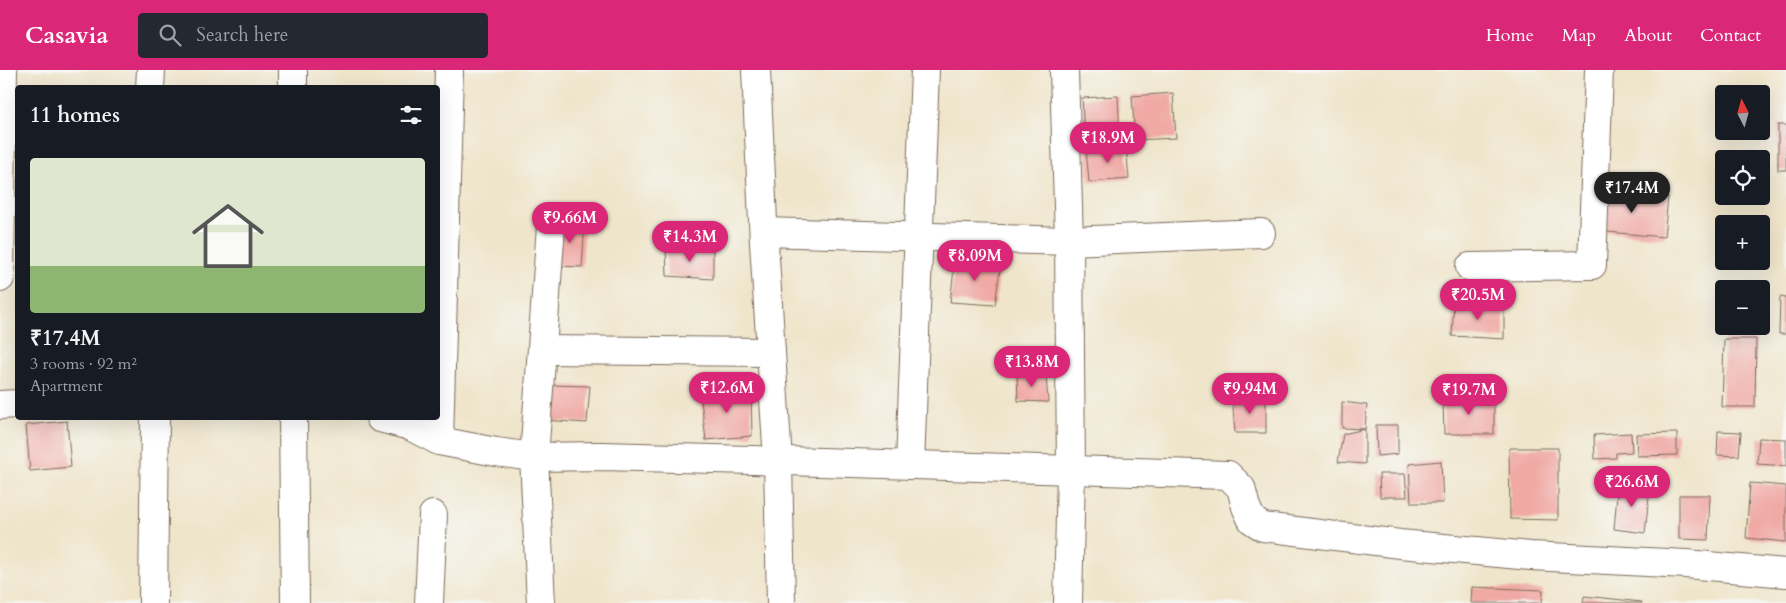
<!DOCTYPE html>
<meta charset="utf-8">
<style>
body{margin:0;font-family:Cardo,serif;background:#242831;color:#f1f3f6;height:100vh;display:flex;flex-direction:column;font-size:19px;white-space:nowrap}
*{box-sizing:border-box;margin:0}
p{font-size:16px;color:#9ea1a6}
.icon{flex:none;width:28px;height:28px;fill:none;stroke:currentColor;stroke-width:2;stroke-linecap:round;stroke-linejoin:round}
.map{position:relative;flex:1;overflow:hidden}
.side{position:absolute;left:15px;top:15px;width:425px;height:335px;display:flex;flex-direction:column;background:#171b24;border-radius:5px;box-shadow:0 5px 20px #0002}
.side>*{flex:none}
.needle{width:32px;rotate:354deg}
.tools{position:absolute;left:1715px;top:15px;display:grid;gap:10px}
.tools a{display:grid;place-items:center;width:55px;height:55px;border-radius:5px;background:#171b24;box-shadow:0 5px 20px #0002;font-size:25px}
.price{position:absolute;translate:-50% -42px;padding:0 11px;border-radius:18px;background:#db2777;color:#fff;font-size:16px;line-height:32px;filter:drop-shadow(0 1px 2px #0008)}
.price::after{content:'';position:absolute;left:50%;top:30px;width:15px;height:11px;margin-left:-8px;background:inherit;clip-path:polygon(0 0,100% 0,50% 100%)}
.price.selected{background:#222;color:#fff}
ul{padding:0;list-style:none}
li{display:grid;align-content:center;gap:10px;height:265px;padding:0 15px}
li+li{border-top:1px solid #363941}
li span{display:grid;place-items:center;height:155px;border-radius:5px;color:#555}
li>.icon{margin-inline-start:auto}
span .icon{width:90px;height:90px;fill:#fffc;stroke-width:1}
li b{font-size:21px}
h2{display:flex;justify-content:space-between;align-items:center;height:60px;padding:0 15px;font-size:21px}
header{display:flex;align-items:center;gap:30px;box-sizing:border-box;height:70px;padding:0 25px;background:#db2777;color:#fff}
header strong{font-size:24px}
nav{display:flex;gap:28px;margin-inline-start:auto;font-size:18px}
.search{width:350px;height:45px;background:#242831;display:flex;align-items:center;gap:12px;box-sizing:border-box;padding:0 18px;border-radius:5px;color:#9ea1a6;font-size:19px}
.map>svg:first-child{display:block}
</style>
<header>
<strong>Casavia</strong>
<div class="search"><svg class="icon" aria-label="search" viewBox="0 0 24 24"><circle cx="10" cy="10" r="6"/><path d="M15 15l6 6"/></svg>Search here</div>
<nav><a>Home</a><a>Map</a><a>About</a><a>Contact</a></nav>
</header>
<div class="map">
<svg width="1786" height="533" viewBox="0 0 1786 533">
<rect width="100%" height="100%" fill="#f6f6f2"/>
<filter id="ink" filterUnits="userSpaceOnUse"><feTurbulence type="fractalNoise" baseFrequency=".02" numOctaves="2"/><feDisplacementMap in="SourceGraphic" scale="10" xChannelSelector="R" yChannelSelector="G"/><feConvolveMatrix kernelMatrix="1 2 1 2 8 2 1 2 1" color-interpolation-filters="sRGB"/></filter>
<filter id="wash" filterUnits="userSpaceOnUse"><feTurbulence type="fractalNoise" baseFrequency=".0096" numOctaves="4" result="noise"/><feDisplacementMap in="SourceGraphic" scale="20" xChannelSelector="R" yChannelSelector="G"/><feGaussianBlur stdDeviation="1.12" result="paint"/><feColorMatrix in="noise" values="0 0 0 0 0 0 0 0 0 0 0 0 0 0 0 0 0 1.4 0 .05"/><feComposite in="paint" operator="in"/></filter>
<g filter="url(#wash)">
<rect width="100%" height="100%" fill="#efe5cb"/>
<g id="blocks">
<!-- building -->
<g fill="#f0a9a4">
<polygon points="1173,23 1176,68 1135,70 1132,26"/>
<polygon points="1118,26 1120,66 1084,68 1082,28"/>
<rect x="1778" y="55" width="8" height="45"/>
<polygon points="1126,75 1129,109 1089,112 1086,79"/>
<polygon points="1600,121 1668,127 1664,167 1596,161"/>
<polygon points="558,150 585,151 582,197 555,196"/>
<polygon points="666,177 713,179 713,209 667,206"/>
<polygon points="955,191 1001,192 995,235 950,232"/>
<polygon points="1780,227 1786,228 1786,264 1779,264"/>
<polygon points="1454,231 1504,236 1504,269 1452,266"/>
<polygon points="1724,269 1756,269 1755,337 1722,337"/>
<polygon points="1017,303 1046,304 1048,332 1018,331"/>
<polygon points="545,315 590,316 587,353 542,350"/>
<polygon points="751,318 752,366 706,370 700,323"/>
<polygon points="1232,327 1266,327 1266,363 1235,363"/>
<polygon points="1494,328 1494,364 1444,364 1443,330"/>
<polygon points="1342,332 1367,335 1365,359 1342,358"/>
<polygon points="67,351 71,397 30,401 26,355"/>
<polygon points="1376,355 1398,355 1398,384 1377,386"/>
<polygon points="1365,359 1365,394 1338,392 1343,364"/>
<polygon points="1718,361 1741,362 1739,386 1717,385"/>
<polygon points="1631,363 1632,382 1616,383 1616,388 1595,389 1594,365"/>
<polygon points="1677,363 1677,385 1637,386 1636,364"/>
<polygon points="1759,368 1786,369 1786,396 1757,394"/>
<polygon points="1509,378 1558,378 1558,450 1510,449"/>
<polygon points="1441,391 1443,433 1411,433 1409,394"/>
<polygon points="1379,404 1405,404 1407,427 1380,427"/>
<polygon points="1750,413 1786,416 1786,472 1746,468"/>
<polygon points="1618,414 1650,418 1645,463 1614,459"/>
<polygon points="1679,425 1710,425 1708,470 1679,469"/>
<polygon points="1472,517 1543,520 1542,533 1471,533"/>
<polygon points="1584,526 1642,532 1642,533 1583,533"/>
</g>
</g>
</g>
<g filter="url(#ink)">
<use href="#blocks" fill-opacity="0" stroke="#7a6b5b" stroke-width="1"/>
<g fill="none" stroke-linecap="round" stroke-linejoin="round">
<defs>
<g id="street">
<polyline points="293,0 293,18"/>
<polyline points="756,0 764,173 778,391 781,533"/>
<polyline points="1064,0 1069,171 1071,401 1068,533"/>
<polyline points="150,18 151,0"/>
<polyline points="764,162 1069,171 1261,163"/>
<polyline points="1470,197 1592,195 1599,0"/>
<polyline points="0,208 3,0"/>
<polyline points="542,280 771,282"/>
<polyline points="0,335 18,334"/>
<polyline points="293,348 295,533"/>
<polyline points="380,348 410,356 439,371 496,382 534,387 602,386 821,392 1228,405 1241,418 1246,437 1252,450 1263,457 1400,474 1531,486 1686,494 1786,503"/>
<polyline points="439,371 449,0"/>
<polyline points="910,395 925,0"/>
<polyline points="153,533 155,348"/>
<polyline points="429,533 433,445"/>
<polyline points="541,533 534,387 551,156"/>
</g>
</defs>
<!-- street casing -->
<use href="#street" stroke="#7a6b5b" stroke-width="30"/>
<!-- street -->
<use href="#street" stroke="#fff" stroke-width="28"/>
</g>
</g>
</svg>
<div class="tools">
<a><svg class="needle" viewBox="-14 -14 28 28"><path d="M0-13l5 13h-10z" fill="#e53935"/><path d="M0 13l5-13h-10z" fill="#9ea1a6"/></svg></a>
<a><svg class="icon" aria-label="locate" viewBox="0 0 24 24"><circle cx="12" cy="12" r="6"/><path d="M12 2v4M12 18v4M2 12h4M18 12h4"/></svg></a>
<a>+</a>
<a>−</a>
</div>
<b class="price" style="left:1108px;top:94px">₹18.9M</b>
<b class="price selected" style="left:1632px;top:144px">₹17.4M</b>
<b class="price" style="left:570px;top:174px">₹9.66M</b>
<b class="price" style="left:690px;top:193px">₹14.3M</b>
<b class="price" style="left:975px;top:212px">₹8.09M</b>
<b class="price" style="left:1478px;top:251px">₹20.5M</b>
<b class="price" style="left:1032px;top:318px">₹13.8M</b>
<b class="price" style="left:727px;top:344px">₹12.6M</b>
<b class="price" style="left:1250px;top:345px">₹9.94M</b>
<b class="price" style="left:1469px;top:346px">₹19.7M</b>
<b class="price" style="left:1632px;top:438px">₹26.6M</b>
<section class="side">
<h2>11 homes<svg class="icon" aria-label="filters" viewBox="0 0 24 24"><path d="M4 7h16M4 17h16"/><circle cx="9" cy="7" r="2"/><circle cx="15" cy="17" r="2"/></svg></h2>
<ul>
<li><span style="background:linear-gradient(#dfe7d0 70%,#8fb573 0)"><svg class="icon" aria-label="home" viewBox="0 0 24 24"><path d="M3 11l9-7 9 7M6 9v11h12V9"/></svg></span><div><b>₹17.4M</b><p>3 rooms · 92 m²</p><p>Apartment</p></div></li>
</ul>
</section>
</div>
